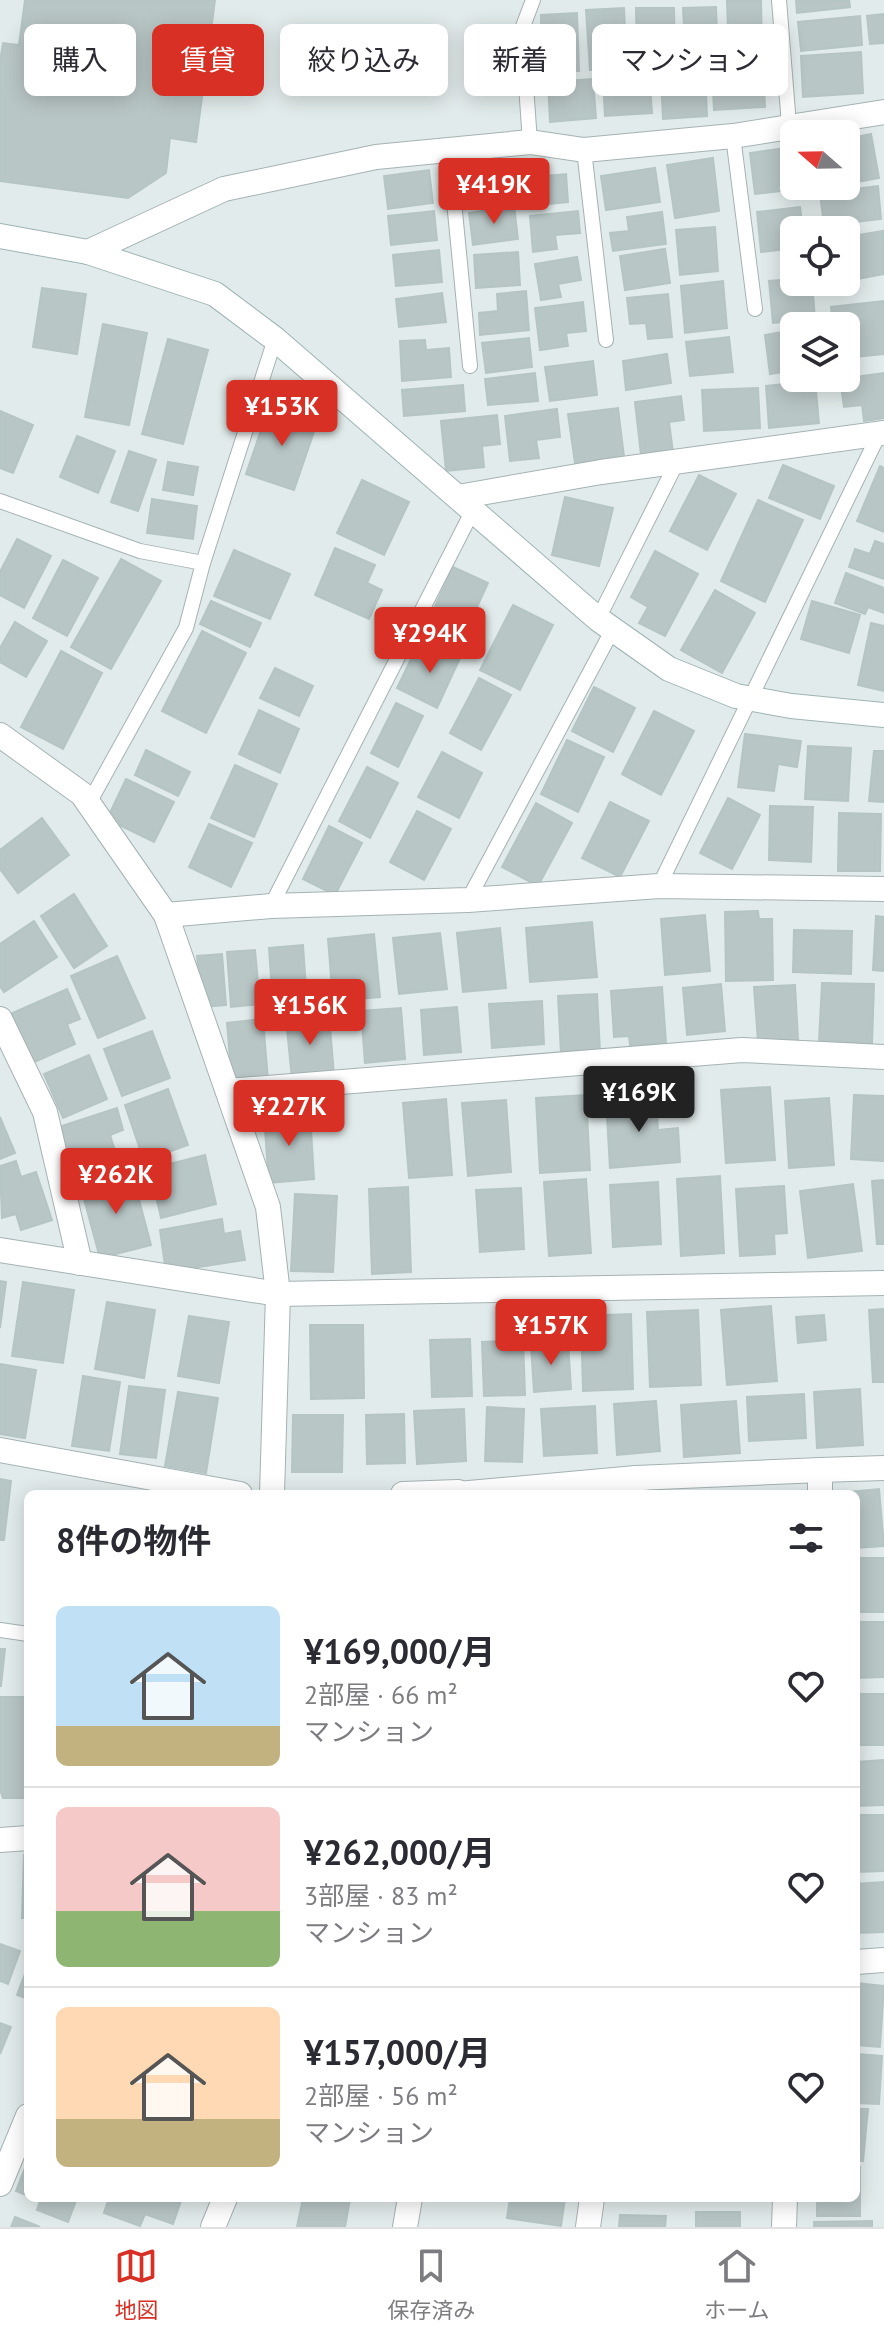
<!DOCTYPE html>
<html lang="ja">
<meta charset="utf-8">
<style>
body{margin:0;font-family:"PT Sans","Noto Sans JP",sans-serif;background:#f7f7f7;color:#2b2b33;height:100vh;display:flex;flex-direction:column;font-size:30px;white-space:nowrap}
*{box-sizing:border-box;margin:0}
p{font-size:26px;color:#7c7c81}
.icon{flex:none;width:44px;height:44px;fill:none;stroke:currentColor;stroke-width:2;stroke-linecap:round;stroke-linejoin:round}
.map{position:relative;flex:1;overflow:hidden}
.panel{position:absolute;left:24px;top:1490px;width:836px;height:712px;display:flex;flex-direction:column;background:#fff;border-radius:12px;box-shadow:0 4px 20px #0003}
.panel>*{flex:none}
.guide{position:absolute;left:24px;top:24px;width:836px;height:72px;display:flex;gap:16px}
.needle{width:52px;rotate:290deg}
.fabs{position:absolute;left:780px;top:120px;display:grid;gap:16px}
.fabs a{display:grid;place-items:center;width:80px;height:80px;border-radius:12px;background:#fff;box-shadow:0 4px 20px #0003;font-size:40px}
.price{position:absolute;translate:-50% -68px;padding:0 18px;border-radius:8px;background:#d93025;color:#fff;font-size:26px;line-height:52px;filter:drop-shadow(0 2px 4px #0008)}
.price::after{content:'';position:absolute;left:50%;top:48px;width:24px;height:18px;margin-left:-12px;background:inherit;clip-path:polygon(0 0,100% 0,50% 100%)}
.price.current{background:#222;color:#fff}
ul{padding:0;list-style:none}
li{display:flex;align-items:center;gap:24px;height:200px;padding:0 32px}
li+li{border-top:2px solid #e1e1e2}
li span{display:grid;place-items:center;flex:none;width:224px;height:160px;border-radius:12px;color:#555}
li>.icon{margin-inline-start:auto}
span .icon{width:96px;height:96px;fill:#fffc;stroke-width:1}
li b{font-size:34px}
h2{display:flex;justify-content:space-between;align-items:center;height:96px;padding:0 32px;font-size:34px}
.chip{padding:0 28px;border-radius:12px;background:#fff;box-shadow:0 4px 20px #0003;font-size:28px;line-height:72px}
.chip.current{background:#d93025;color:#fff}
.tab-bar{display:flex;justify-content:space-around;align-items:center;height:112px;border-top:2px solid #e1e1e2;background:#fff;font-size:22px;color:#7c7c81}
.tab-bar a{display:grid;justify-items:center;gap:4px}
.tab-bar .current{color:#d93025}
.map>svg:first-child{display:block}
</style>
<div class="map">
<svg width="884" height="2227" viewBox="0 0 884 2227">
<rect width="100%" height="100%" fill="#e2ebeb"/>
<!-- building -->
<g fill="#b8c6c5" stroke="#b5c5c4" stroke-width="2">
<polygon points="25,0 215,0 196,142 170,138 166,173 128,198 0,181 0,62 3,43 19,45"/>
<polygon points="761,0 762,57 729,58 727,1"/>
<polygon points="796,0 849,0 850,7 797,13"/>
<polygon points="716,7 718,61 686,63 683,8"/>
<polygon points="624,8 627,68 590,70 586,10"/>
<polygon points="636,8 674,8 675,61 637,62"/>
<polygon points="577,13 579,71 542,71 541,15"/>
<polygon points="884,14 884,43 870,44 867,16"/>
<polygon points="860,16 862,45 801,51 798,22"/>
<polygon points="861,52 863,93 803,97 801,56"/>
<polygon points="763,68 765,107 714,110 712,70"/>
<polygon points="705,73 707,116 663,119 661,76"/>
<polygon points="649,74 652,113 605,116 603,78"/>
<polygon points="593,79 596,118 550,122 548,82"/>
<polygon points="871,134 879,178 846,184 846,139"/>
<polygon points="794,147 794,186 806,188 755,194 750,153"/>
<polygon points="713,158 719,211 675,218 667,165"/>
<polygon points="510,168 513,197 469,202 466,173"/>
<polygon points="655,168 660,202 606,210 601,176"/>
<polygon points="429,170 433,203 388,209 384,176"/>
<polygon points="566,174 568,202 528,206 526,178"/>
<polygon points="878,186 881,219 824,226 820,193"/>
<polygon points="514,206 518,239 473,245 469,213"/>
<polygon points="800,207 803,230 794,230 794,248 761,252 757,212"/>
<polygon points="434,211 437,240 391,245 388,216"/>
<polygon points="578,211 580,233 555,235 557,249 533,252 530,216"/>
<polygon points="662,212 666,244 613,251 610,233 629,231 627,217"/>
<polygon points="715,227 718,271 680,275 676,230"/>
<polygon points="883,231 884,274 846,281 846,237"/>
<polygon points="665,249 670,283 625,290 620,256"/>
<polygon points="439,250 442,282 396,286 393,255"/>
<polygon points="518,252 520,285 476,288 474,255"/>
<polygon points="577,257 581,280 558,284 561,297 541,300 535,264"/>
<polygon points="794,279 794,282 812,282 815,319 773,323 769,281"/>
<polygon points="723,281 727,328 685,333 681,286"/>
<polygon points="42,288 86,294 77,354 33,347"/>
<polygon points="526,291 529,330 480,335 479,313 498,311 497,294"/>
<polygon points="442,293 446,322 399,327 396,299"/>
<polygon points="668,294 672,337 648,339 646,323 630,324 627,298"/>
<polygon points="884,301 884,354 846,358 846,326 833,326 831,307"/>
<polygon points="583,302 586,331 566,333 568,346 540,350 535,308"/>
<polygon points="103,324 147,333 129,425 85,417"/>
<polygon points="794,330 794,370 770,374 765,335"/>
<polygon points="729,337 733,372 690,376 686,342"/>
<polygon points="529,338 532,367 486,373 482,343"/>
<polygon points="168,339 208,350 183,444 142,434"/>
<polygon points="425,340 426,350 449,348 451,377 402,381 400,341"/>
<polygon points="667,354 671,383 626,390 623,361"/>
<polygon points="593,361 597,395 550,401 545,367"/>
<polygon points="535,373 538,401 488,405 485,379"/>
<polygon points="884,373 884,418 864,421 862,405 844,407 840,379"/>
<polygon points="815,381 819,423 769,428 766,386"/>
<polygon points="463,385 465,411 404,416 402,390"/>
<polygon points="758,388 760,428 704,431 702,390"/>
<polygon points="681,396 684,420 669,422 673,452 641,455 635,402"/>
<polygon points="269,407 317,423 294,490 246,474"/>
<polygon points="618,408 624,457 575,463 568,414"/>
<polygon points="557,409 560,437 536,440 539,458 510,461 505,416"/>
<polygon points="0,411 33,425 13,473 0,468"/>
<polygon points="497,415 500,444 482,446 484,467 446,471 441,421"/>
<polygon points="77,436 115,451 98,493 60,477"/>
<polygon points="129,451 156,460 138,511 111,502"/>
<polygon points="168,462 198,467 193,495 163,490"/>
<polygon points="783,465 834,486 820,519 769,498"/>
<polygon points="880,466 884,468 884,532 857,521"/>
<polygon points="699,475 736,494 707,550 670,531"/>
<polygon points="362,480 409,502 384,555 337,533"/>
<polygon points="565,497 613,508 599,566 552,555"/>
<polygon points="152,499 197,506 193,539 147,533"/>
<polygon points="758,500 803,520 765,602 721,581"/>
<polygon points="17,539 51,556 24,608 0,595 0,572"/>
<polygon points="875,541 884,544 884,579 849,567 855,549 870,554"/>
<polygon points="335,548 375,565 367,583 382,590 369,619 315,595"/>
<polygon points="234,550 290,574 270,619 214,596"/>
<polygon points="655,551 698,574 665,636 639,623 648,607 631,597"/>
<polygon points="121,559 161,581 111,669 71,647"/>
<polygon points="63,560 98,578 67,636 33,618"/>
<polygon points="453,567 488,583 462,640 427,624"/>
<polygon points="846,573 884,588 884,613 868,607 865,614 835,603"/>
<polygon points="715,590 755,613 722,673 681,650"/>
<polygon points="211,601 261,623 250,647 200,624"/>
<polygon points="812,601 860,615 849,653 801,639"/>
<polygon points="513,605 553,625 520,690 480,670"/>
<polygon points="15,622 47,641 26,677 0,662 0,648"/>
<polygon points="871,623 884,626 884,691 858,685"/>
<polygon points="202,631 246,653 206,733 162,711"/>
<polygon points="435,643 461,656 437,708 397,688 414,653 427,660"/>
<polygon points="61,651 102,673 63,749 21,727"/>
<polygon points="275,668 313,686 299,716 260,698"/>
<polygon points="479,678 511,695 481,750 450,733"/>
<polygon points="594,687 635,708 613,752 572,731"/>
<polygon points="396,703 423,716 398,767 371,753"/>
<polygon points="259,710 299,729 280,773 239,754"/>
<polygon points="654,711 694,731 661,795 622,774"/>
<polygon points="745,734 801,741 797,767 778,764 774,791 738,787"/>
<polygon points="567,740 604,757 578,812 541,794"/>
<polygon points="808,746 851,748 848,801 805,799"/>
<polygon points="146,750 190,772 178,796 135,775"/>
<polygon points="874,751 884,751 884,802 869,801"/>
<polygon points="442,752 482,773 459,818 418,797"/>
<polygon points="235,765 277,784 254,837 211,818"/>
<polygon points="367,767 398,783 370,838 339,821"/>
<polygon points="126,779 174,802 154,842 107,819"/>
<polygon points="728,798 760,815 732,869 700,853"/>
<polygon points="610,802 649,821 620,877 582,858"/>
<polygon points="536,803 572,823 538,886 502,867"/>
<polygon points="770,806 813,807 811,862 769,860"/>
<polygon points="417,811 451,829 424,880 390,862"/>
<polygon points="839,813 881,814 880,871 838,871"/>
<polygon points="42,818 69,855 18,893 0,869 0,850"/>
<polygon points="209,824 252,843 231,887 189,867"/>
<polygon points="329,826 362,843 335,895 303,879"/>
<polygon points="74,894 107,946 74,968 41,916"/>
<polygon points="758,911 759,919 772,919 773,980 726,981 725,912"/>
<polygon points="705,915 710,971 665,975 661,919"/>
<polygon points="876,916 884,917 884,971 873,970"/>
<polygon points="34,921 57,957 4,992 0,986 0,944"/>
<polygon points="592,922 597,977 530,982 526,928"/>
<polygon points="500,928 506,988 463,992 457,933"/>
<polygon points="794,930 852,931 851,974 793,972"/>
<polygon points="440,933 447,989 399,994 393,938"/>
<polygon points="374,934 380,997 333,1001 328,939"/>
<polygon points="303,945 307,1004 273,1006 269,948"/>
<polygon points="255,950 260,1004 231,1007 227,952"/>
<polygon points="222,954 226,1005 202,1007 197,956"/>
<polygon points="117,956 145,1018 98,1038 71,976"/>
<polygon points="822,983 874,984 872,1043 819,1041"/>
<polygon points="721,984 725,1031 687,1035 683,988"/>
<polygon points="795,985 798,1040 758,1042 754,987"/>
<polygon points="662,987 666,1043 630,1045 629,1036 614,1037 611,991"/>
<polygon points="67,989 80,1019 67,1024 75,1044 30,1064 8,1015"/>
<polygon points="597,994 600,1052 561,1054 558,996"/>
<polygon points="542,1001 544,1044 492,1048 489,1004"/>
<polygon points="457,1007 461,1052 424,1055 421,1010"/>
<polygon points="401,1008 405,1059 365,1063 361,1011"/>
<polygon points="329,1015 334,1075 292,1079 286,1019"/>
<polygon points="263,1019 268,1080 232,1083 227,1023"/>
<polygon points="152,1031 170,1078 122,1096 104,1049"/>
<polygon points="89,1055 107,1099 63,1118 44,1074"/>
<polygon points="770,1087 775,1160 726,1163 721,1090"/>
<polygon points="168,1089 188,1145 144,1161 125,1105"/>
<polygon points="586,1095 590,1170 540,1173 536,1098"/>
<polygon points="854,1095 884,1096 884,1161 851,1159"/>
<polygon points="656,1096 658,1130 678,1128 680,1162 610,1168 606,1100"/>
<polygon points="829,1098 834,1165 789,1168 785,1101"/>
<polygon points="446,1099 452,1175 409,1178 403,1103"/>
<polygon points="506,1100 511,1172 468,1176 462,1103"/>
<polygon points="117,1108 123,1130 110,1135 119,1163 75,1178 59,1127"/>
<polygon points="310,1113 314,1179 269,1183 264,1117"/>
<polygon points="0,1117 15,1153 0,1159"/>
<polygon points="205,1155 216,1204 161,1218 150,1169"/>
<polygon points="16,1161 21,1177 36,1172 52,1220 21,1230 16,1214 2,1218 0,1166"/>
<polygon points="132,1173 151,1245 100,1258 81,1188"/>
<polygon points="720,1176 724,1253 681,1256 677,1179"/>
<polygon points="586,1179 591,1253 549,1256 544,1182"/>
<polygon points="884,1180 884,1244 877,1244 872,1181"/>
<polygon points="658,1182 661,1244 613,1247 610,1185"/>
<polygon points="853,1184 862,1251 808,1258 800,1191"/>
<polygon points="784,1186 787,1233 774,1234 775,1254 740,1256 736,1189"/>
<polygon points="408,1187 411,1272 372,1274 369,1189"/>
<polygon points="521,1188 524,1249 480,1252 476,1190"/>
<polygon points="295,1194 337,1196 333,1272 291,1271"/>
<polygon points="222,1219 224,1234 240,1231 245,1260 166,1272 160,1230"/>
<polygon points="0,1281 6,1282 0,1328"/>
<polygon points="23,1282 74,1290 63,1363 12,1356"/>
<polygon points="107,1302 155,1310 144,1378 95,1369"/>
<polygon points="771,1306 777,1381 727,1385 721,1310"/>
<polygon points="884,1309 884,1382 873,1382 869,1310"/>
<polygon points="698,1310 701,1385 650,1387 647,1312"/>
<polygon points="631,1314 633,1389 583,1391 581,1316"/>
<polygon points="824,1315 826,1340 798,1343 796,1317"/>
<polygon points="189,1316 229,1322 219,1383 178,1376"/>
<polygon points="310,1325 363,1325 364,1398 311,1399"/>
<polygon points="470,1339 472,1396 432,1397 430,1340"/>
<polygon points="523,1340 525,1395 484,1396 482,1342"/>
<polygon points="568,1342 571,1389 534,1392 531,1345"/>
<polygon points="0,1364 36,1370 25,1438 0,1434"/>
<polygon points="83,1376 120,1382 109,1451 72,1446"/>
<polygon points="129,1386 165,1390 156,1458 120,1454"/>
<polygon points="860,1389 863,1445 817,1448 814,1392"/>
<polygon points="178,1392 218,1398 206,1473 165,1466"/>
<polygon points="804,1394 806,1438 749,1441 747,1397"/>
<polygon points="656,1401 660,1451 617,1455 614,1404"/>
<polygon points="736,1401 740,1453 684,1457 681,1405"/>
<polygon points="595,1406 597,1453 544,1456 541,1409"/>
<polygon points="487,1407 524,1409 522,1462 485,1461"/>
<polygon points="464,1409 466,1461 417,1464 414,1411"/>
<polygon points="404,1414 405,1463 367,1464 366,1415"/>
<polygon points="293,1415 343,1415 342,1472 292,1472"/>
<polygon points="0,1479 11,1481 4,1540 0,1540"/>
<polygon points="879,1489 884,1546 856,1548 856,1494 837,1493"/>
<rect x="856" y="1558" width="28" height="54"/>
<polygon points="856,1622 884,1622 884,1677 856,1678"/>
<polygon points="0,1649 5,1649 1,1686 0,1686"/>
<rect x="856" y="1694" width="28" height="51"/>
<polygon points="0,1697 28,1697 26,1798 3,1798 0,1790"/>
<polygon points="884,1760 884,1805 856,1806 856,1762"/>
<polygon points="856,1815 884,1815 884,1871 856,1872"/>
<polygon points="24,1855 28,1855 28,1918 22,1918"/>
<polygon points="884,1882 884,1932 856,1933 856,1884"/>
<polygon points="0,1944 20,1951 8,1984 0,1981"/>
<polygon points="28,1966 28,1999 17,1995"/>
<polygon points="856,1983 884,1986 880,2047 856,2045"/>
<polygon points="0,2023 11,2027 0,2054"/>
<polygon points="856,2054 882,2056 879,2104 856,2103"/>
<polygon points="856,2109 868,2109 863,2161 856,2160"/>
<polygon points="28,2160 28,2196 16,2191"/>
<polygon points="856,2167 860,2167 860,2216 817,2216 817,2198 856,2198"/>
<polygon points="34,2198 77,2198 68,2222 37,2210 40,2201"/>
<polygon points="109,2198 182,2198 173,2224 145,2214 140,2226 104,2213"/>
<polygon points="303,2198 350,2199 345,2227 297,2227"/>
<polygon points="510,2198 565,2198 561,2226 507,2218"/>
<rect x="696" y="2212" width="44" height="15"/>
<polygon points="620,2215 666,2216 665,2227 619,2227"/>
<polygon points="15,2217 40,2227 11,2227"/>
<polygon points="872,2221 872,2227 814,2227 814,2222"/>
</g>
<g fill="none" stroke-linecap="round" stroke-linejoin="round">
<defs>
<g id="lane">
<polyline points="779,0 789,125"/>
<polyline points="733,136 755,309"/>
<polyline points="530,142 522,29 533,0"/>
<polyline points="449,150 470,366"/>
<polyline points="584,150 606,340"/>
<polyline points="0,501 140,551 203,563"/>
<polyline points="598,619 677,462"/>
<polyline points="89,803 186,628 203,563 275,339"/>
<polyline points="659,886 879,434"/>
<polyline points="468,900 613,629"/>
<polyline points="271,906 473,510"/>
<polyline points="0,1630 28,1634"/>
</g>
<g id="street">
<polyline points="88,252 224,189 376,157 530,142 584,150 733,136 884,112"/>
<polyline points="458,497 601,472 884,433"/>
<polyline points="0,735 82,794 166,915 268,1207 278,1294 272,1494"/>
<polyline points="166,915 271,906 468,900 659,886 884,889"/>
<polyline points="0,1019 45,1112 80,1263"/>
<polyline points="228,1091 742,1050 884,1057"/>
<polyline points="0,1250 278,1294 884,1283"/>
<polyline points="0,1450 240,1494"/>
<polyline points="403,1494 458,1492"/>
<polyline points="458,1494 636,1478"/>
<polyline points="636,1494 636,1478 820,1470"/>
<polyline points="820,1494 820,1470 884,1468"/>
<polyline points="0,1840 28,1838"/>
<polyline points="856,1962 884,1960"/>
<polyline points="0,2184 28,2116"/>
<polyline points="213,2227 225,2198"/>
<polyline points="405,2227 410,2198"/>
<polyline points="588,2227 592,2198"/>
<polyline points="784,2227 785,2198"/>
</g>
<polyline id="secondary" points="0,236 88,252 215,294 275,339 598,619 669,669 736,696 791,706 884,715"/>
</defs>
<!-- lane casing -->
<use href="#lane" stroke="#a5b2b3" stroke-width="16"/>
<!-- street casing -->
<use href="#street" stroke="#a5b2b3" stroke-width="26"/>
<!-- secondary casing -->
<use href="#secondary" stroke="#9eb3b3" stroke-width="26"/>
<!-- lane -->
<use href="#lane" stroke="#fff" stroke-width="14"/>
<!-- street -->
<use href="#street" stroke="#fff" stroke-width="24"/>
<!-- secondary -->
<use href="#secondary" stroke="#fff" stroke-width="24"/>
</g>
</svg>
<div class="fabs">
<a><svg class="needle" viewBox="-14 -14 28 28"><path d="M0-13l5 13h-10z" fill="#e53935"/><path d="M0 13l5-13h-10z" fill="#7c7c81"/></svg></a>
<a><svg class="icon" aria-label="locate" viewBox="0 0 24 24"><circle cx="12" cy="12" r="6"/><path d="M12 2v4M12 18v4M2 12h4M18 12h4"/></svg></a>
<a><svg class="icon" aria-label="layers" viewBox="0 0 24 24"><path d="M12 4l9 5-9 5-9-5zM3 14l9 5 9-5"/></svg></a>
</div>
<b class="price" style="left:494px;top:226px">¥419K</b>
<b class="price" style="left:282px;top:448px">¥153K</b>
<b class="price" style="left:430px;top:675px">¥294K</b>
<b class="price" style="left:310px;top:1047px">¥156K</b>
<b class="price current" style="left:639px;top:1134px">¥169K</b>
<b class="price" style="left:289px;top:1148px">¥227K</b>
<b class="price" style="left:116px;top:1216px">¥262K</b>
<b class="price" style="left:551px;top:1367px">¥157K</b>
<div class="guide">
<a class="chip">購入</a>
<a class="chip current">賃貸</a>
<a class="chip">絞り込み</a>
<a class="chip">新着</a>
<a class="chip">マンション</a>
</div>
<section class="panel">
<h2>8件の物件<svg class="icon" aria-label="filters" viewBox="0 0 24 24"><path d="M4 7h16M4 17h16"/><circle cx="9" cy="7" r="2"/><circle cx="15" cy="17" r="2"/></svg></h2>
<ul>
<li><span style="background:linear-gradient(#bfe0f5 75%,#c2b280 0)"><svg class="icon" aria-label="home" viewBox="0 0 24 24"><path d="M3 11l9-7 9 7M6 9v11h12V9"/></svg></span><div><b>¥169,000/月</b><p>2部屋 · 66 m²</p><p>マンション</p></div><svg class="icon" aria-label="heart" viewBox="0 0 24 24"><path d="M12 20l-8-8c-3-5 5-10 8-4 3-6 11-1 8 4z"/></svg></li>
<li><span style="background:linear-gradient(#f6c9c9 65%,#8fb573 0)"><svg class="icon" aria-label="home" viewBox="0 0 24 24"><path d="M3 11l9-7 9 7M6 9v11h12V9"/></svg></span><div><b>¥262,000/月</b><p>3部屋 · 83 m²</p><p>マンション</p></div><svg class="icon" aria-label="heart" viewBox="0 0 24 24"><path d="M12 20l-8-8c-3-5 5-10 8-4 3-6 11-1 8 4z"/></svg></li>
<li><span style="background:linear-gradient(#ffd9b3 70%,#c2b280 0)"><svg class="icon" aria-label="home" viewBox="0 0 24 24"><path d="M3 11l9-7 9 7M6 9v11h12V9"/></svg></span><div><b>¥157,000/月</b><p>2部屋 · 56 m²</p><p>マンション</p></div><svg class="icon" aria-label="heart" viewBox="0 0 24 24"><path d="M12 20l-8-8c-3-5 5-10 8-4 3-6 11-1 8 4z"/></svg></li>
</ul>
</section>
</div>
<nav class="tab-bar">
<a class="current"><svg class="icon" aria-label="map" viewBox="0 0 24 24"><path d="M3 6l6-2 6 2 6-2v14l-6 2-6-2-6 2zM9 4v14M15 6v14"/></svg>地図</a>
<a><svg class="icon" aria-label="saved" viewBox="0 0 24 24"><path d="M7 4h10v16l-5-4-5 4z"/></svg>保存済み</a>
<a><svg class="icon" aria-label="home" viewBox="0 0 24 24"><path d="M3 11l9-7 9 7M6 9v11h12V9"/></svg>ホーム</a>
</nav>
